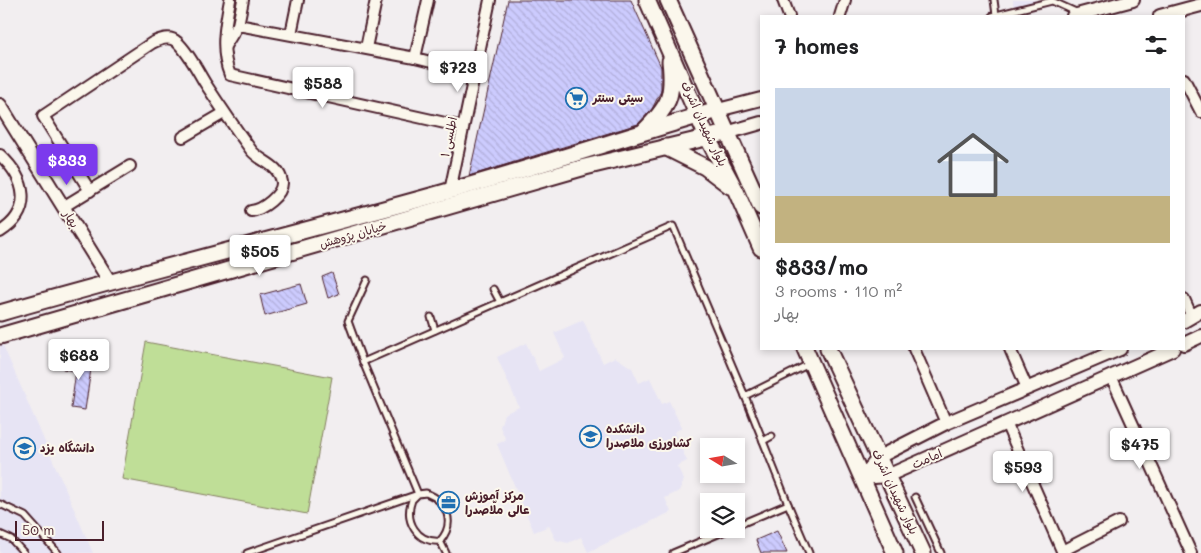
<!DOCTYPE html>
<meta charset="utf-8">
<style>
body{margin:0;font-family:Mali,"Playpen Sans Arabic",sans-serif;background:#f2f2f2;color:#202124;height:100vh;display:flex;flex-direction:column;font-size:19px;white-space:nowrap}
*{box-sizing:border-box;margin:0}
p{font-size:16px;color:#757577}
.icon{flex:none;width:28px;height:28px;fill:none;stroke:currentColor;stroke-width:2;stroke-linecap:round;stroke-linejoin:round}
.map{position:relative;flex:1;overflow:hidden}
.sheet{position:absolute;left:760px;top:15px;width:425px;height:335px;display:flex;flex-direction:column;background:#fff;border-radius:0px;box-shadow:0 2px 8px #0003}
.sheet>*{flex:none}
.needle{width:32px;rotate:281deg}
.buttons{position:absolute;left:700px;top:438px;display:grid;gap:10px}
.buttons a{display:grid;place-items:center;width:45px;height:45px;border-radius:0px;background:#fff;box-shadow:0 2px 8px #0003;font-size:25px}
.scale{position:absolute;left:15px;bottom:12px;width:89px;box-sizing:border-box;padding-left:5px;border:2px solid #4a1f2b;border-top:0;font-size:14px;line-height:18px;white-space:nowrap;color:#4a1f2b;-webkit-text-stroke:4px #fbf7ec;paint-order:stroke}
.price{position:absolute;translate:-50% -42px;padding:0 11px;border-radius:5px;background:#fff;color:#222;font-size:16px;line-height:32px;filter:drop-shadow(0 1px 2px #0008)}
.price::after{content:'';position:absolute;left:50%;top:30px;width:15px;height:11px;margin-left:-8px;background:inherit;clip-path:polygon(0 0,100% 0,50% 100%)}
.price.current{background:#7c3aed;color:#fff}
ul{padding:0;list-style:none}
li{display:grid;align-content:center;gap:10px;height:265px;padding:0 15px}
li span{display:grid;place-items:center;height:155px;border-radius:0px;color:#555}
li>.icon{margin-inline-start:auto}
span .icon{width:90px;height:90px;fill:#fffc;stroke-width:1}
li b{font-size:21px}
h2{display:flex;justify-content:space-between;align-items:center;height:60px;padding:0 15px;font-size:21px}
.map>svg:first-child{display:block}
</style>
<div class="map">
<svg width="1201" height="553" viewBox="0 0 1201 553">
<defs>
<pattern id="building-back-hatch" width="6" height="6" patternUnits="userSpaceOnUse" patternTransform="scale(1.25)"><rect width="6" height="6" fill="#cccbfe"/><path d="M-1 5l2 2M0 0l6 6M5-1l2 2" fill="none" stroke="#b1aeda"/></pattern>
</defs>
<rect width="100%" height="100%" fill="#f2eef0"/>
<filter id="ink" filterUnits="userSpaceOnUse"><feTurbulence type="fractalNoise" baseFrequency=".02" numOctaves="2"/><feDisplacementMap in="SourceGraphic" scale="10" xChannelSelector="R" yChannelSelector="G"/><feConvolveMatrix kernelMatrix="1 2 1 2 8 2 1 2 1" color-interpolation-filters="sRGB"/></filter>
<g filter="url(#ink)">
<!-- built -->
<g fill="#e7e4f4">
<polygon points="1013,0 1067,0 1014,14"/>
<polygon points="583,320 603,363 615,357 632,368 639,383 650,378 662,404 669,401 682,428 674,432 687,461 677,466 684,480 679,491 665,498 671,512 588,552 581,537 568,543 556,540 549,526 534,532 497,444 506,440 500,427 504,414 519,407 497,357 526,343 539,371 565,358 554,333"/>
<polygon points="2,343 93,553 0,553 0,344"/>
</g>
<!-- pitch -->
<polygon fill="#bfde97" stroke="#847e61" points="146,342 332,377 307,514 122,479"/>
<!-- building -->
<g fill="url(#building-back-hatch)" stroke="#4a1f2b">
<polygon points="508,0 631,0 661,67 661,91 652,109 638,124 469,176"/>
<polygon points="332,273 339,294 328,298 322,277"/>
<polygon points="301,284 307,304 265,316 260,295"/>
<polygon points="64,358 92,362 85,410 71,408 76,371 63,369"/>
<polygon points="777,531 787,553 761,553 756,540"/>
</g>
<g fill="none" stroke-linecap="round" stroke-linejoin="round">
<defs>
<g id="service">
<polyline points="994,0 996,15"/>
<polyline points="992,16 1052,1 1076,12"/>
<polyline points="493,289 500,302"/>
<polyline points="431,317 435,330"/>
<polyline points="363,362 348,321 367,280"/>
<polyline points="763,441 772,436"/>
<path d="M426,493C447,501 456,523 440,541C417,543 404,521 412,500L418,494Z"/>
<polyline points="915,497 941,553"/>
<polyline points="0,504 25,516 58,553"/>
<polyline points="788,504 809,553"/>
<polyline points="736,526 788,504 745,396"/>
<polyline points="0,534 11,539 24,553"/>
<polyline points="440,541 446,553"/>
<polyline points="247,553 418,494 363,362 673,226 745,396 809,364"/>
<polyline points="673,553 730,529"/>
</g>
<g id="minor">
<path d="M230,0C225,25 220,51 230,75L463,127"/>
<polyline points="783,0 789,16"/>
<polyline points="840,16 845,0"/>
<polyline points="238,25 415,58 475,73"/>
<polyline points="291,34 298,0"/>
<polyline points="225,46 238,25 243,0"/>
<polyline points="366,48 376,0"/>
<polyline points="415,58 428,0"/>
<polyline points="1184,79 1201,112"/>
<polyline points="183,137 224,113"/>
<path d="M0,155C26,179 34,211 0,232"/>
<path d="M90,191L43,116L152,43C160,39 170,35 177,42C189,53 197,70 205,83C220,106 235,128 251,150C260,162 279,164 282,182C283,195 262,210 251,211"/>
<polyline points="450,191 490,0"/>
<polyline points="63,207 130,166"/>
<polyline points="1184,299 1192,317"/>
<polyline points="914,349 946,423"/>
<polyline points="1010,349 1027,388"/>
<polyline points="1111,376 1191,553"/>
<polyline points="1006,423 1063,553"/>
<polyline points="1062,551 1119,522"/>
</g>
<g id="tertiary">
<polyline points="1073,16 1133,0"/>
<polyline points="1160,16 1201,5"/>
<polyline points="0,105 110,282"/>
<polyline points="718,110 761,99"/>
<polyline points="726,133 761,123"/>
<polyline points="1184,321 1201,311"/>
<polyline points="1184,344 1201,336"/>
<polyline points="862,478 887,476 1173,349"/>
<polyline points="862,478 879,457 946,423 1120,349"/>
</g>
<g id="secondary">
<polyline points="647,0 707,137 736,191 761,248"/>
<polyline points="668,0 761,207"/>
<path d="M644,131C669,106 674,97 670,61"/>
<polyline points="665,147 705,167 730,186"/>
<path d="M0,313C149,270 300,233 449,191C539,166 628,136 718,110"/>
<polyline points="0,336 585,167 726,133"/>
<polyline points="805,349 895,553"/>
<polyline points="828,349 923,553"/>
</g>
</defs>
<!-- service casing -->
<use href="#service" stroke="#4a1f2b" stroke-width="9"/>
<!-- minor casing -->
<use href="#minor" stroke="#4a1f2b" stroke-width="14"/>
<!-- tertiary casing -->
<use href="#tertiary" stroke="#4a1f2b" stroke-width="16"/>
<!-- secondary casing -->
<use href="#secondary" stroke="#4a1f2b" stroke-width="19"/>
<!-- service -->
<use href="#service" stroke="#fbf7ec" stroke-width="5"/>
<!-- minor -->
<use href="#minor" stroke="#fbf7ec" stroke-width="10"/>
<!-- tertiary -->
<use href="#tertiary" stroke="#fbf7ec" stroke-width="12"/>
<!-- secondary -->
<use href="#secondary" stroke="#fbf7ec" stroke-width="15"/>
</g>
</g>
<!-- icons -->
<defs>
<symbol id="supermarket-ring" viewBox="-11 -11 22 22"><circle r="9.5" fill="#fbf7ec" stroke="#1f6fb2" stroke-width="1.5"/><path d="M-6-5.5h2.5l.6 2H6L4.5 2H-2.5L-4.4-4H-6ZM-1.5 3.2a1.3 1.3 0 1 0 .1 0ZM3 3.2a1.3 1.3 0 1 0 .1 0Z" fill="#1f6fb2"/></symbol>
<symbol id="university-ring" viewBox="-11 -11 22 22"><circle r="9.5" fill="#fbf7ec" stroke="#1f6fb2" stroke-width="1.5"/><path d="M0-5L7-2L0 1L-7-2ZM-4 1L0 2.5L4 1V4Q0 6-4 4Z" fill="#1f6fb2"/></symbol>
<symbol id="office-ring" viewBox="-11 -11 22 22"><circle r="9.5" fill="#fbf7ec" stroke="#1f6fb2" stroke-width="1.5"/><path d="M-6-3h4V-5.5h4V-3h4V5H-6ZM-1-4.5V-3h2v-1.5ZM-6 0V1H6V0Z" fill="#1f6fb2"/></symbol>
</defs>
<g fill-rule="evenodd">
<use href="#supermarket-ring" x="564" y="86" width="25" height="25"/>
<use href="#university-ring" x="578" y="424" width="25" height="25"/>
<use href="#university-ring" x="12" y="436" width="25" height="25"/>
<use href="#office-ring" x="436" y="490" width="25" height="25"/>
</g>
<g text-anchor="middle" stroke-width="4" stroke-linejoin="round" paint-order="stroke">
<!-- poi labels -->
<g font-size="12" font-weight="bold" fill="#4a1f2b" stroke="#fbf7ec" text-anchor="start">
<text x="593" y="102">سیتی سنتر</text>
<text x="606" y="433">دانشکده<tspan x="606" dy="14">کشاورزی ملاصدرا</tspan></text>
<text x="40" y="452">دانشگاه یزد</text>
<text x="465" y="500">مرکز آموزش<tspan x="465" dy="14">عالی ملّاصدرا</tspan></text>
</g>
<!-- street labels -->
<g font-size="12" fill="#4a1f2b" stroke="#fbf7ec">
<text transform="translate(704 124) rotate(65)" y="4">بلوار شهیدان اشرف</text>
<text transform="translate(449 137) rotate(-78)" y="4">اطلسی ۱</text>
<text transform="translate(71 219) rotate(58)" y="4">بهار</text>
<text transform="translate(353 235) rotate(-16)" y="4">خیابان پژوهش</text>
<text transform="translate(927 459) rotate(-24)" y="4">امامت</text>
<text transform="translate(895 492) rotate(65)" y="4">بلوار شهیدان اشرف</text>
</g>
</g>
</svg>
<div class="buttons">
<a><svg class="needle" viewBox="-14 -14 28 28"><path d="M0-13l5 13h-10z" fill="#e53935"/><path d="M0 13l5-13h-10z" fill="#757577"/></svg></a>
<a><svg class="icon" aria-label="layers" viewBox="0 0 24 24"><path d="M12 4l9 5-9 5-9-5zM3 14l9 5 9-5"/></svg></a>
</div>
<div class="scale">50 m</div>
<b class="price" style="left:458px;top:93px">$723</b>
<b class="price" style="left:323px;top:109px">$588</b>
<b class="price current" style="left:67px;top:186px">$833</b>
<b class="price" style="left:260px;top:277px">$505</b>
<b class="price" style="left:79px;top:381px">$688</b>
<b class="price" style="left:1140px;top:470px">$475</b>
<b class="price" style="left:1023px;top:493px">$593</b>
<section class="sheet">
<h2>7 homes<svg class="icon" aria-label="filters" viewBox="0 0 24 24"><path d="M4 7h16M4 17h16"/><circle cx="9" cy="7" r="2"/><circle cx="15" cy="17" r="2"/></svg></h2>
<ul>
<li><span style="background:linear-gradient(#c9d6e8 70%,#c2b280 0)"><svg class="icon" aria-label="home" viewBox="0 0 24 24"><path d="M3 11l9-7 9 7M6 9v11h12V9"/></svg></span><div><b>$833/mo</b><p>3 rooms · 110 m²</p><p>بهار</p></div></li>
</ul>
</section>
</div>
